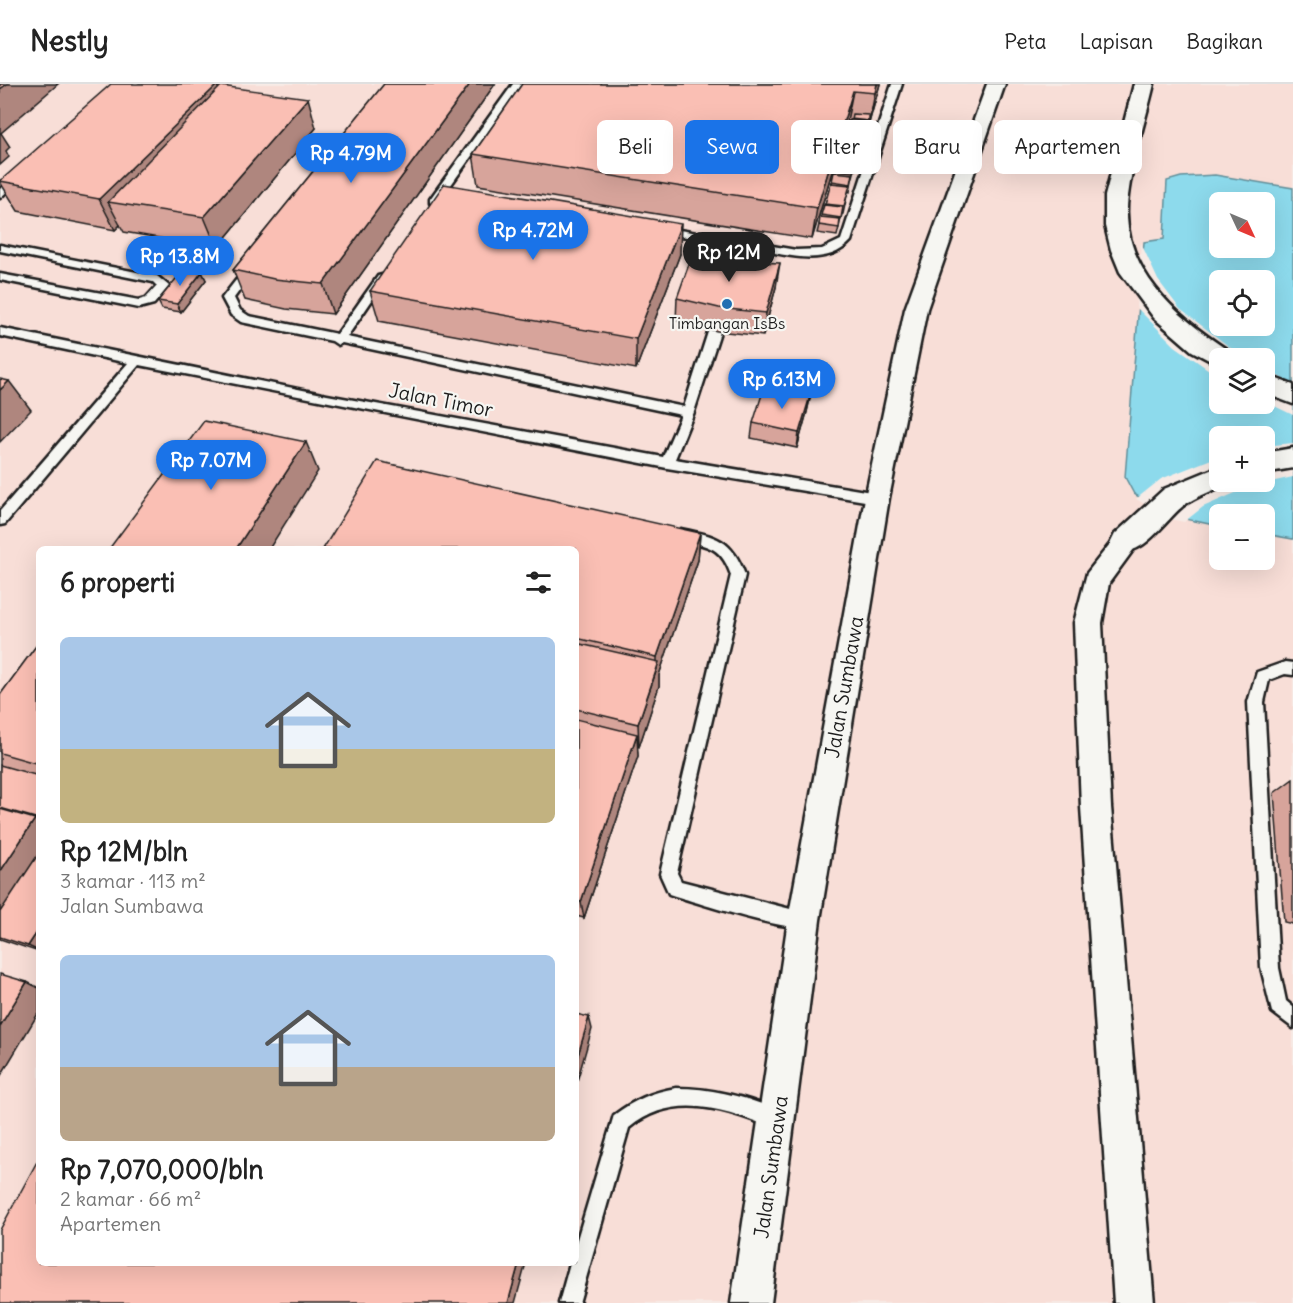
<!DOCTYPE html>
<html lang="id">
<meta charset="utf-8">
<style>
body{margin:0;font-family:Delius,sans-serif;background:#f2f2f2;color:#222;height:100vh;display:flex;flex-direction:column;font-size:22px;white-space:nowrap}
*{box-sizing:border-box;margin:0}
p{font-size:20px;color:#767676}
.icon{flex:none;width:33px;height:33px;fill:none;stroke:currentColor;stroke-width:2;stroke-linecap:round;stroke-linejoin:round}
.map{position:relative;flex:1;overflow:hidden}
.details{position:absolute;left:36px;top:462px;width:543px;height:720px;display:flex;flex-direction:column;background:#fff;border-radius:9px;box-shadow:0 6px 24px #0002}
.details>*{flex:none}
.hud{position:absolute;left:597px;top:36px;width:570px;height:54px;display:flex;gap:12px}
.needle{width:39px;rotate:134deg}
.buttons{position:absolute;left:1209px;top:108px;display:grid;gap:12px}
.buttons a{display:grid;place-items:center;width:66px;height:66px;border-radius:9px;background:#fff;box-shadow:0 6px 24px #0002;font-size:30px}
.price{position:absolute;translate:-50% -51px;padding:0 14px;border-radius:21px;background:#1a73e8;color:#fff;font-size:20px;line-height:39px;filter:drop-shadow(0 2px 3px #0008)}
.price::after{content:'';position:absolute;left:50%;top:36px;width:18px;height:14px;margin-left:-9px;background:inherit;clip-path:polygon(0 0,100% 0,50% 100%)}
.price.on{background:#222;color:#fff}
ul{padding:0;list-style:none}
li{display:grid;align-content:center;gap:12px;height:318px;padding:0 24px}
li span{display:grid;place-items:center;height:186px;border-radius:9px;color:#555}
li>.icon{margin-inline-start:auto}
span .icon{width:108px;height:108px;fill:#fffc;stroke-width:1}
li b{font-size:26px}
h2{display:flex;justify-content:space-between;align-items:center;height:72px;padding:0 24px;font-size:26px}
.chip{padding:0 21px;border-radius:9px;background:#fff;box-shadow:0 6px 24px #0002;font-size:21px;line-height:54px}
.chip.on{background:#1a73e8;color:#fff}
header{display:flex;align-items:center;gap:36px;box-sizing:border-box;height:84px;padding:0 30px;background:#fff;border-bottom:2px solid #e0e0e0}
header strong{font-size:28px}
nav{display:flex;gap:33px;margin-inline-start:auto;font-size:21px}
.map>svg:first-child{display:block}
</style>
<header>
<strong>Nestly</strong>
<nav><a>Peta</a><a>Lapisan</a><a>Bagikan</a></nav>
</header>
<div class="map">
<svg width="1293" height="1219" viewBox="0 0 1293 1219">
<rect width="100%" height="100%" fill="#f7ebe6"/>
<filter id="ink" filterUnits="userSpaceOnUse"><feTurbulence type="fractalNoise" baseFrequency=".0167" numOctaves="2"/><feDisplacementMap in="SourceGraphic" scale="12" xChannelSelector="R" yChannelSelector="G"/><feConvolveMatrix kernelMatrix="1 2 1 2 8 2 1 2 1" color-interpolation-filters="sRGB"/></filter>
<g filter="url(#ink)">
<!-- built -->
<path fill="#f8ded7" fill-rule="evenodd" d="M0,0H1293V1219H0ZM1220,118H1264V164H1220ZM1220,196H1264V242H1220ZM1220,274H1264V320H1220ZM1220,352H1264V398H1220ZM1220,430H1264V476H1220ZM39,465H576V1179H39Z"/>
<!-- water -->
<path fill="#8ddaec" stroke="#608e99" stroke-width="1.5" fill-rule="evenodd" d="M1215,91L1293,104V455L1265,450L1264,430H1220L1219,442L1171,432L1134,410L1125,393L1144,158L1164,155L1167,97L1181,93ZM1220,118H1264V164H1220ZM1220,196H1264V242H1220ZM1220,274H1264V320H1220ZM1220,352H1264V398H1220Z"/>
<!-- pier -->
<g fill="#f7ebe6">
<polygon points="1141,159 1158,196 1180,225 1244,274 1220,274 1219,293 1175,262 1136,223"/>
<polygon points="1265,285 1293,300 1293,331 1264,317"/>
<polygon points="1293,359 1293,393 1249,403 1203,423 1184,438 1170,435 1136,415 1161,395 1219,372 1220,398 1264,398 1265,362"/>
</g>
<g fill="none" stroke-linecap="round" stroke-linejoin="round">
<defs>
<g id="service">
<polygon points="513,0 523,0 438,119 430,119 430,115"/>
<path d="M892,0H902L851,157C825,186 779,169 746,163L737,195L732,198L727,195L736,161L662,149L657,146L662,143L796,166L822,165L841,156Z"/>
<polygon points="15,90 24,92 0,114 0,105"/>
<polygon points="0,161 157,192 169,202 154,220 139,224 0,196 0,190 139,216 146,214 157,202 153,198 0,167"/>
<polygon points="251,181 256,184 234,214 240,226 249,232 337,250 378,192 382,191 387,194 347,253 684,323 708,248 710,245 718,245 720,248 694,328 675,375 877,409 884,414 877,419 667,384 139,281 5,440 0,441 0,427 128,279 0,252 0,244 327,311 663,373 681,331 342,259 338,261 332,257 241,238 231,231 222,214 247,182"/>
<path d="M681,445C716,452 732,455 745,491L677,789L681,797L810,830L813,836L810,842C791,850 700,819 675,812L669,810L660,790L731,491C720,459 705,463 676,454L674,450Z"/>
<polygon points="1285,578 1293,579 1293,591 1285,590 1269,596 1264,618 1279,884 1286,917 1293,923 1293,944 1272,928 1261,884 1248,618 1257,588"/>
<path d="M676,1004C715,1004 749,1014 785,1029L788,1036L785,1043L778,1046C728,1026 675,1006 629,1044L579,1219H559L570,1179H576V1159L614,1031C634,1016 652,1008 676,1004Z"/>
</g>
<g id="minor">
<polygon points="987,0 1005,0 927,225 889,414 820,836 771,1219 731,1219 788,836 865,414 905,225"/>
<polygon points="1126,448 1135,451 1139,458 1109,499 1102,539 1111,723 1154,1219 1114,1219 1081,723 1074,539 1087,489 1117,451"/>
</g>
<g id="secondary">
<path d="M1134,0H1154C1146,35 1132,77 1128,112C1118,183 1177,234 1231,268L1235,274H1220V282L1192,267L1154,234L1120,188L1111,166L1105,142V112Z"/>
<polygon points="1264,290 1293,301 1293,320 1264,309"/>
<polygon points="1293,364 1293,384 1264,389 1264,369"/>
<path d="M1220,382V398H1231L1230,399C1215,406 1196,412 1183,422C1163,438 1143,475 1115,466L1111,458L1115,450L1164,405Z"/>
</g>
</defs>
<!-- service casing -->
<use href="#service" stroke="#1c1c1c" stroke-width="5"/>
<!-- minor casing -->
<use href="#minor" stroke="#1c1c1c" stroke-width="5"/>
<!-- secondary casing -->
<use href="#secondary" stroke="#1c1c1c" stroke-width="5"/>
<!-- service -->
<use href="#service" fill="#f6f6f2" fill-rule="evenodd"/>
<!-- minor -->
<use href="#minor" fill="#f6f6f2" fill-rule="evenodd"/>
<!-- secondary -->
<use href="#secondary" fill="#f6f6f2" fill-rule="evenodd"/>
</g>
<!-- wall -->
<g fill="#d7a49b" stroke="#1c1c1c" stroke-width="1.5">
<polygon points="384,0 495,0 333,230 286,225 245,216 233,186"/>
<polygon points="522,0 880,0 869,39 867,45 866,45 862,65 861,65 852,96 850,108 848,107 843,130 842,130 837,152 817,149 824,121 825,121 831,99 832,99 834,88 844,57 845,57 849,37 847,37 812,155 478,101 473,70"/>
<polygon points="217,1 218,4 316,44 217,164 124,148 120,141 115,146 18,127 0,98 0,96"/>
<polygon points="680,170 636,285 379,237 370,207"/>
<polygon points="202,188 206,196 181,228 162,225 158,217"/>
<polygon points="776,203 763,252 717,247 676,237 677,214"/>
<polygon points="813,302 807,328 797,364 751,354 753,339 787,308"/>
<polygon points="700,449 698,476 659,591 659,602 639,663 637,662 638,672 584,834 576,832 576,465"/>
<polygon points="39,558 39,868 0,855 0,611"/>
<polygon points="1293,695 1293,840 1284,838 1274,709"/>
</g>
<!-- shaded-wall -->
<g fill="#af867e" stroke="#1c1c1c" stroke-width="1.5">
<polygon points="7,0 58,0 1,49 10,63 6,67 9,73 0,81 0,5"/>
<polygon points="470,0 495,0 333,230 323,200"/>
<polygon points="877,0 880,0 869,39 875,9"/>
<polygon points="217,1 228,31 108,118 120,141 115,146 99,115"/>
<polygon points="853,7 847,37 812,155 817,124"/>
<polygon points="308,14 316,44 217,164 204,133"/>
<polygon points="681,140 680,170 636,285 636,255"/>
<polygon points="780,179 776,203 763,252 766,229"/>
<polygon points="202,188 206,196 181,228 177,220"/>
<polygon points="814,295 807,328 797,364 799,349"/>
<polygon points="9,297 31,326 0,358 0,306"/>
<polygon points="306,358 318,387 269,465 236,465"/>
<polygon points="700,449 698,476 659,591 659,602 639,663 638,640 657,585 657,573"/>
<polygon points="637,650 638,672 584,834 581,818"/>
<polygon points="35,735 39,738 39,791 0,853 0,788"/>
<polygon points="39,845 39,867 28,862"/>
<polygon points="27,898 39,904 39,928 0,993 0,942"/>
<polygon points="589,933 592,945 576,1001 576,978"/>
<polygon points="519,1179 526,1179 515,1219 508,1219"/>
</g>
<!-- building -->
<g fill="#fabfb4" stroke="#1c1c1c" stroke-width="1.5">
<polygon points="0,0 7,0 0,5"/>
<polygon points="111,0 210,0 217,1 99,115 0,97"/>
<polygon points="384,0 470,0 323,200 274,195 233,186"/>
<polygon points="522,0 877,0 875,9 853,7 817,124 473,70"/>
<polygon points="221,2 308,14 204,133 108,118"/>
<polygon points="852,30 869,31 869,37 851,35"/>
<polygon points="850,36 867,38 866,47 848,45"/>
<polygon points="847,46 865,48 864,57 845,55"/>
<polygon points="844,57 862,59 854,88 835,86"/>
<polygon points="834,88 853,90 851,100 832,97"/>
<polygon points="831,99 850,101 844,122 825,120"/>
<polygon points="444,100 681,140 636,255 370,207"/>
<polygon points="824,121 843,123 841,134 821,131"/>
<polygon points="820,133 840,135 839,144 819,141"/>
<polygon points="694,166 734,177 780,179 766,229 719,224 677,214"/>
<polygon points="184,185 202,188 177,220 158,217"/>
<polygon points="792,290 814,295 809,312 787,308"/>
<polygon points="0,295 9,297 0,306"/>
<polygon points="764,304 810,312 799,349 753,339"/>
<polygon points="204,337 306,358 236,465 109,465"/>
<polygon points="377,377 700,449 657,573 576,554 576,465 323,465"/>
<polygon points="39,558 39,680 0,669 0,611"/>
<polygon points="576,559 659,578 638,640 576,625"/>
<polygon points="576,635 637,650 581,818 576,817"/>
<polygon points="0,681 39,692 39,735 0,724"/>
<polygon points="0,725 35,735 0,788"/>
<polygon points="39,769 39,845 28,862 0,853 0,828"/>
<polygon points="0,890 27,898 0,942"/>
<polygon points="576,930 589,933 576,978"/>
<polygon points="39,1074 39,1179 519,1179 508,1219 0,1219 0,1146"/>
</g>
</g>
<!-- markers -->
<circle fill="#1f6fb2" stroke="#f6f6f2" stroke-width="2" cx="727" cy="220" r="6"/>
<g text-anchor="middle" stroke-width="4.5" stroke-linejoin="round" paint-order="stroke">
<!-- far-poi labels -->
<g font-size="16" fill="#1c1c1c" stroke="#f6f6f2">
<text x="727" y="245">Timbangan IsBs</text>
</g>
<!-- street labels -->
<g font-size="20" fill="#1c1c1c" stroke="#f6f6f2">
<text transform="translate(441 316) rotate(11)" y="7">Jalan Timor</text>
<text transform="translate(844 603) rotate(-80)" y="7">Jalan Sumbawa</text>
<text transform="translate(771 1083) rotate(-82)" y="7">Jalan Sumbawa</text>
</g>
</g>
</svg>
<div class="buttons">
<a><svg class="needle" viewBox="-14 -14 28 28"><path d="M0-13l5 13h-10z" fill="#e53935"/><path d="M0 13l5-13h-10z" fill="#767676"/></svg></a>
<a><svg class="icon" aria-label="locate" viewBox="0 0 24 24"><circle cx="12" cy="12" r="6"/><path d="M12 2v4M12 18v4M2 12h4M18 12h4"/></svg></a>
<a><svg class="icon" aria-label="layers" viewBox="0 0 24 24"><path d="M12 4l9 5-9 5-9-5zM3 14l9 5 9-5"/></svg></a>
<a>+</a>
<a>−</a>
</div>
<b class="price" style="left:351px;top:100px">Rp 4.79M</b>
<b class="price" style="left:533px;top:177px">Rp 4.72M</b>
<b class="price on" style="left:729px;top:199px">Rp 12M</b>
<b class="price" style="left:180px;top:203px">Rp 13.8M</b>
<b class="price" style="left:782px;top:326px">Rp 6.13M</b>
<b class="price" style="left:211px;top:407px">Rp 7.07M</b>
<div class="hud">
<a class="chip">Beli</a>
<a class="chip on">Sewa</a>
<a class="chip">Filter</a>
<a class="chip">Baru</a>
<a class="chip">Apartemen</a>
</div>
<section class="details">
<h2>6 properti<svg class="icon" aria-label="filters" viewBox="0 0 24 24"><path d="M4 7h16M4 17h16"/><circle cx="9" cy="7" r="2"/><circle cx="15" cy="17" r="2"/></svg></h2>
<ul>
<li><span style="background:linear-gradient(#a9c7e8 60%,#c2b280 0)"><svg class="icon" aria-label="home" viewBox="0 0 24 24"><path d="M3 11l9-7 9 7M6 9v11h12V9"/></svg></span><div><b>Rp 12M/bln</b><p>3 kamar · 113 m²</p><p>Jalan Sumbawa</p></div></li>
<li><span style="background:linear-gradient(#a9c7e8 60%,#b9a48a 0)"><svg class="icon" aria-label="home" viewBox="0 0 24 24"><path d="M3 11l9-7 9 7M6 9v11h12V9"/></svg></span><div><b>Rp 7,070,000/bln</b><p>2 kamar · 66 m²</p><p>Apartemen</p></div></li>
</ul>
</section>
</div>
